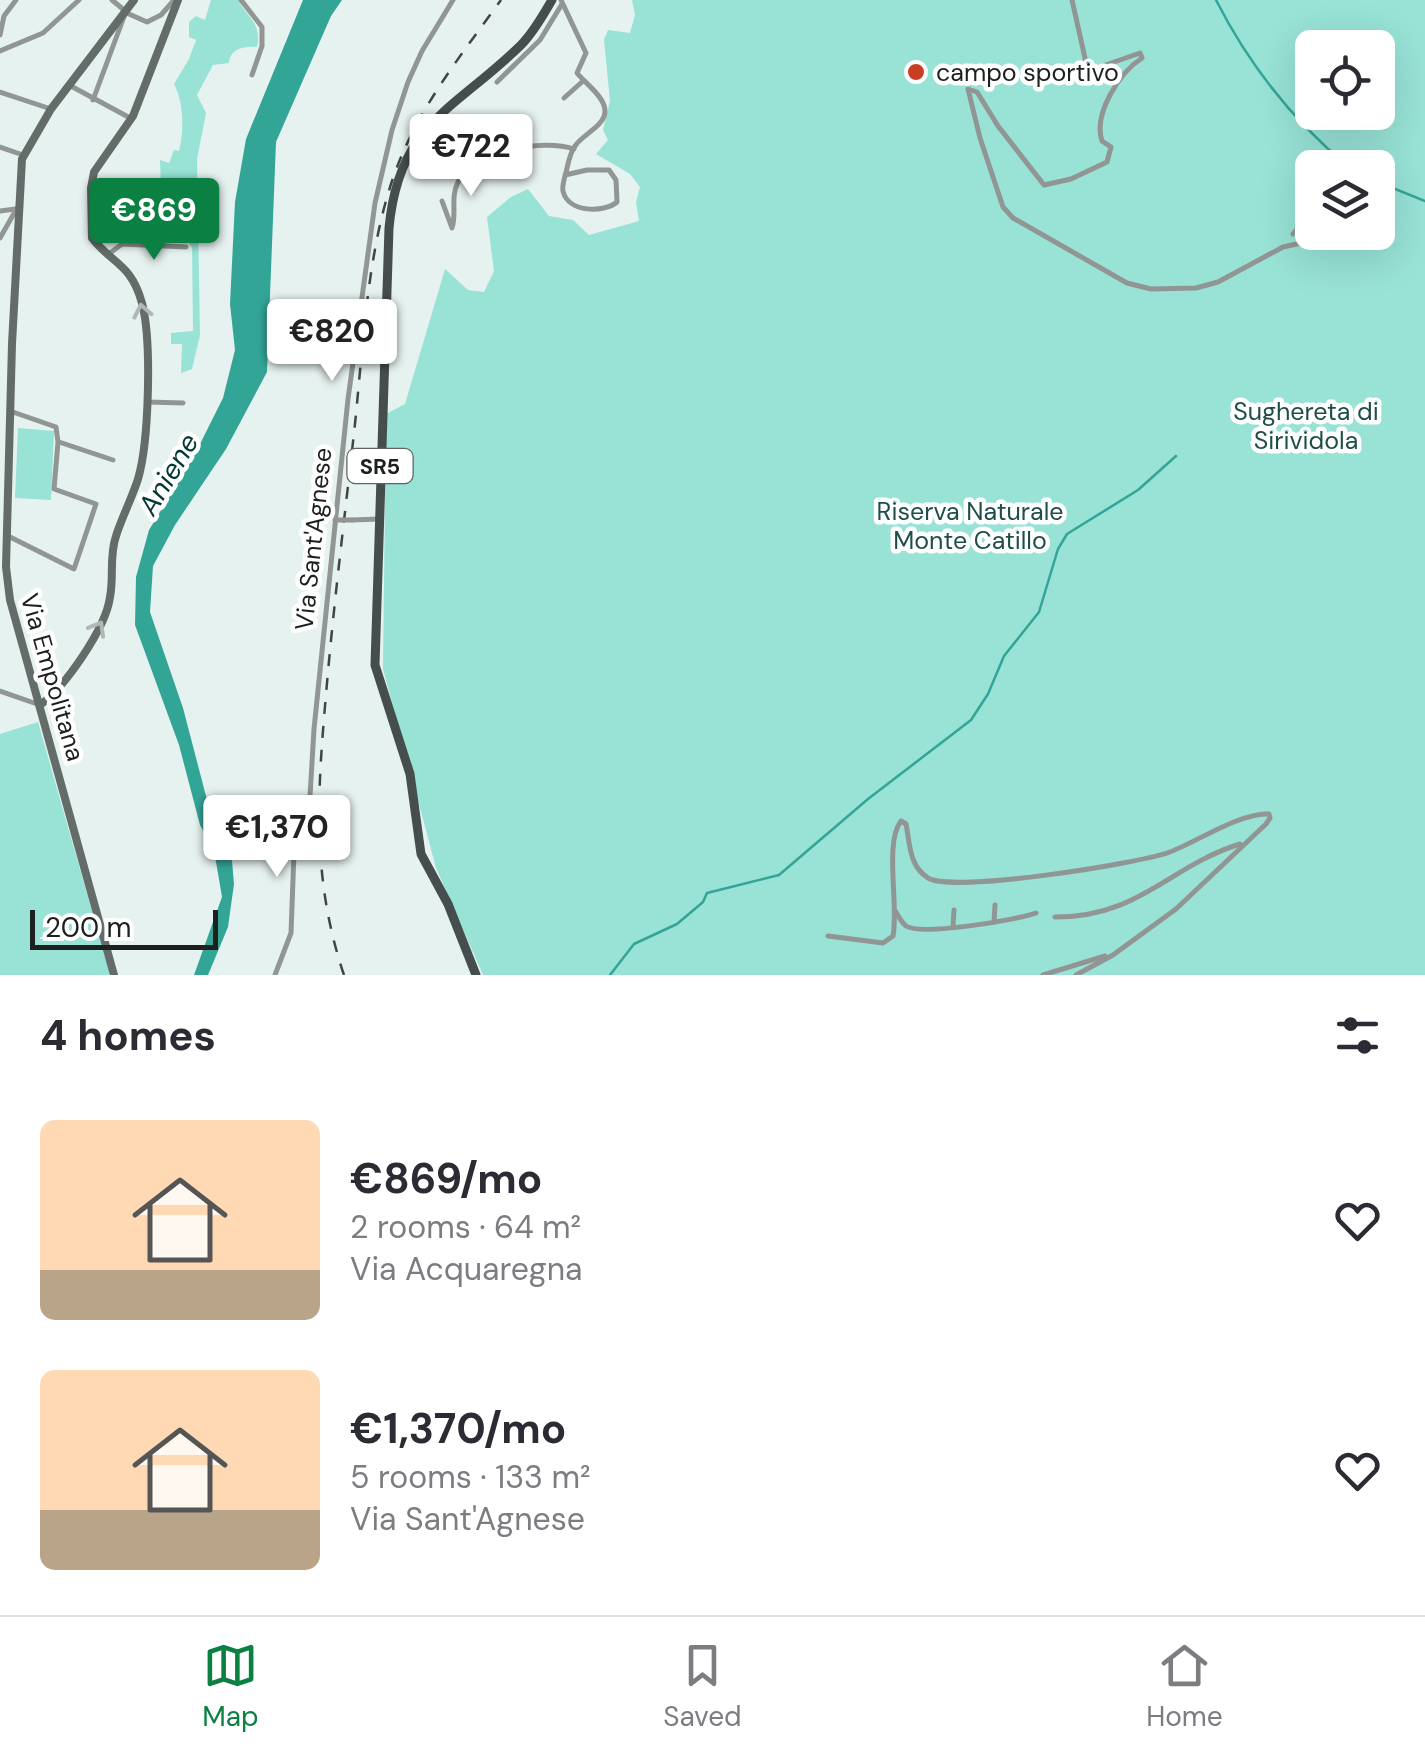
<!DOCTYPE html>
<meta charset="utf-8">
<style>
body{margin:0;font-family:"DM Sans",sans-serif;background:#f7f7f7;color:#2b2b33;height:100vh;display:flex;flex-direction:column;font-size:38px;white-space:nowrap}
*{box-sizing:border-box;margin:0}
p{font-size:32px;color:#7c7c81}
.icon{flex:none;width:55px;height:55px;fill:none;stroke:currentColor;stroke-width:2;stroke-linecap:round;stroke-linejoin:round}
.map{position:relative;height:975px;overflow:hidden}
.panel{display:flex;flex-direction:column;background:#fff;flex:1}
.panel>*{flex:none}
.controls{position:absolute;left:1295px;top:30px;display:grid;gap:20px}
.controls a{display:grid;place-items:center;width:100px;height:100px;border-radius:15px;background:#fff;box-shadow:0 10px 40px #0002;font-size:50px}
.scale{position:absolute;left:30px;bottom:25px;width:188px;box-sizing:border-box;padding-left:10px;border:5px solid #1c201f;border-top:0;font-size:28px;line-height:35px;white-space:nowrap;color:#1c201f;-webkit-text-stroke:8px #fff;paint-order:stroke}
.price{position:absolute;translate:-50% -85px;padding:0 22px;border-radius:10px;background:#fff;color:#222;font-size:32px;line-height:65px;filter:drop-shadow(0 2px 5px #0008)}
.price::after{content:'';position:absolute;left:50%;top:60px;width:30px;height:22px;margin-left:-15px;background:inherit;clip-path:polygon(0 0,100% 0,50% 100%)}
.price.active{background:#0b8043;color:#fff}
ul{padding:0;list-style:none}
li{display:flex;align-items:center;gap:30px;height:250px;padding:0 40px}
li span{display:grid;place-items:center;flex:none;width:280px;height:200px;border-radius:15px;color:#555}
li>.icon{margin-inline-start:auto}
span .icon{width:120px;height:120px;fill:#fffc;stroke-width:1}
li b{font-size:42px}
h2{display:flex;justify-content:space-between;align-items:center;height:120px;padding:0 40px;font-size:42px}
.tabs{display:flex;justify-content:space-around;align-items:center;height:140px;border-top:2px solid #e1e1e2;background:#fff;font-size:28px;color:#7c7c81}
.tabs a{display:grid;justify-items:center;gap:5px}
.tabs .active{color:#0b8043}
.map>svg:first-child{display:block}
</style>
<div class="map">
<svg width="1425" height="975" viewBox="0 0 1425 975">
<rect width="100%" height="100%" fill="#e6f2f0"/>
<!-- green -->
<g fill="#98e2d6" fill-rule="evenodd">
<path d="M211,0H238C248,18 262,24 257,47C245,46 230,48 229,63L213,65L197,95L206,113L197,159L200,335L192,369L181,373L182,344H171V333L193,331L192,247L187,241L189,222L178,220L179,212L161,191L160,160L169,163L174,150L179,151C184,131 184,103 174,84L189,59L196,40L189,37V22L196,16L205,20Z"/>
<path d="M632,0H1425V975H483L436,868L383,669L386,414L405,404L445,269L468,290L484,292L494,271L487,217L511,197L528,189L549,216L573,220L589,235L639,221L636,202L640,187L630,174L596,154L608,140L603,130L610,101L604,40L608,30L630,33L635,15ZM1312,48H1378V112H1312ZM1312,168H1378V232H1312Z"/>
<polygon points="18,428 54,431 51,500 15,498"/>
<polygon points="38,722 109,971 109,975 0,975 0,734"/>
</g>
<!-- water -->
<polygon fill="#33a597" points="303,0 342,0 331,16 276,142 267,372 226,449 175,525 153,566 150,612 183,708 212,819 231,849 234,884 228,927 208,975 194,975 222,897 214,850 200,825 179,745 135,625 136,577 149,530 193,458 223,398 235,350 230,304 235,202 246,139"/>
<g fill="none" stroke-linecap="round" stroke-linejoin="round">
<!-- stream -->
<g stroke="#33a597" stroke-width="2.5">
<path d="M1216,0C1249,65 1293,121 1350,168"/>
<polyline points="1378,182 1425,201"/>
<polyline points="610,975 634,944 677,924 703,902 707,893 779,875 868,799 971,720 988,694 1004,656 1039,612 1058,549 1067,534 1138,490 1176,456"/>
</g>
<!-- street -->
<g stroke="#919695" stroke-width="5">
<polyline points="112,0 129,14 147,22 161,15 174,0"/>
<polyline points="241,0 262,27 262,46 252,75"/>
<path d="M561,0L586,53L577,73C585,83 605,97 605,111C605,126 583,134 575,146C569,154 568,166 565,176C564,180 562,187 563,191C568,213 604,213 617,202L616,180L609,170H587L565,175"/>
<path d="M1072,0L1087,67L1094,69L1140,53L1142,58C1119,73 1093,114 1102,141L1111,147L1107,162L1071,179L1044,185L998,126L977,92L968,89L980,138L1003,207L1013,218L1127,283L1151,289L1196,288L1218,282L1283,247L1328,237L1329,232"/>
<polyline points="0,35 4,16 16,0"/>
<polyline points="0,51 43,33 79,0"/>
<polyline points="497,82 540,40 562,4"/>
<polyline points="69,85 132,119"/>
<polyline points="0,92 51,109"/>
<polyline points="564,98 583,81"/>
<polyline points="93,100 125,14"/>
<polyline points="0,147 23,155"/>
<path d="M442,201L452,228C457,214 450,198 458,182C474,151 543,138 574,149"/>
<polyline points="0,211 15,209"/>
<polyline points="1293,234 1298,228 1312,229"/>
<polyline points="0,238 17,208"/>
<polyline points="110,253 122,244 186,247"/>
<polyline points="147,402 183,403"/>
<polyline points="59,442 113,460"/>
<polyline points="352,520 379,519"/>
<polyline points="6,535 74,569 96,504 54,489 58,442 56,427 10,411"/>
<polyline points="0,691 40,705"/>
<path d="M896,912C899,917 901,922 906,926C921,936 1017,920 1036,913"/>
<path d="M1055,917C1140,917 1169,866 1240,844"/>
<polyline points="994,922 995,905"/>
<polyline points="953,926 954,910"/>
<path d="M828,936L883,943L893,936C899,905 884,843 901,821L906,824C910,844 909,866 928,878C953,893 1137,864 1170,852C1196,842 1242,812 1269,814L1270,818L1266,824L1176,909L1113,955L1076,975"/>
<polyline points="275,975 291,933 294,853 310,796 314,729 348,399 375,203 392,130 408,82 422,51 453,0"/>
<polyline points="1043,975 1105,956"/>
</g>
<!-- secondary -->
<g stroke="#646c6a" stroke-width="8">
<path d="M40,705C65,687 106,628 110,597C114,577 109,556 116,536C122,517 132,498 138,479C149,442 152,341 142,303C131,263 112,264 92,238L91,188L94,172L133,116L178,0"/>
<polyline points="114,975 10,600 6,567 12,344 22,159 51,109 134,0"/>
</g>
<!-- primary -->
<path stroke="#454e4d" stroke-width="9" d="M476,975L448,904L421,854L410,774L375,665L389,228C399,122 455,110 521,45C534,32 543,15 552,0"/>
<!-- rail -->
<path stroke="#414645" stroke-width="2.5" stroke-dasharray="12 12" stroke-linecap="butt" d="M344,975C310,874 318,786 327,683C334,603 344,522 353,442C363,356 365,263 392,181C415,112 459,58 501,0"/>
<!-- street-bridge -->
<polyline stroke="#919695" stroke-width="5" points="335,520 352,520"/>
</g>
<!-- one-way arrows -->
<defs><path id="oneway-chevron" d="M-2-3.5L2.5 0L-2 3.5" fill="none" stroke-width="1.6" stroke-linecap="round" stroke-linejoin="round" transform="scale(2.5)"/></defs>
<g stroke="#b2b6b4">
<use href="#oneway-chevron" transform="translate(142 311) rotate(-101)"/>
<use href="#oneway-chevron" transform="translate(98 628) rotate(-60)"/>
</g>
<!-- markers -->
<circle fill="#ca3f23" stroke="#fff" stroke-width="4" cx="916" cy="72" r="10"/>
<g text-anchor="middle" stroke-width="9" stroke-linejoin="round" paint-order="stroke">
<!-- shield labels -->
<rect fill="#fff" stroke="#606362" stroke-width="2.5" x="347.5" y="449" width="65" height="34" rx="8"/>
<g font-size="22" font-weight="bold" fill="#1c201f">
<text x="380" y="474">SR5</text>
</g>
<!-- poi labels -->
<g font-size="25" fill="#1c201f" stroke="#fff" text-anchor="start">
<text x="936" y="81">campo sportivo</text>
</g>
<!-- park labels -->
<g font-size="25" fill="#1e4e48" stroke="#fff">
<text x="1306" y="420">Sughereta di<tspan x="1306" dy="29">Sirividola</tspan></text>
<text x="970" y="520">Riserva Naturale<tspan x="970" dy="29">Monte Catillo</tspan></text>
</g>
<!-- street labels -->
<g font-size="25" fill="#1c201f" stroke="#fff">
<text transform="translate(313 539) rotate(-84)" y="9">Via Sant'Agnese</text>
<text transform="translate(53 677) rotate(74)" y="9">Via Empolitana</text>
</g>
<!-- water labels -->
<g font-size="28" font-style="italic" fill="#033832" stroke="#fff">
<text transform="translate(168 474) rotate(-59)" y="10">Aniene</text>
</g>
</g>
</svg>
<div class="controls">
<a><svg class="icon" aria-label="locate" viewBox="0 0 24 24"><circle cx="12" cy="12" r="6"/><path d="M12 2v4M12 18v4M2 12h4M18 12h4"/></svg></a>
<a><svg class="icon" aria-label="layers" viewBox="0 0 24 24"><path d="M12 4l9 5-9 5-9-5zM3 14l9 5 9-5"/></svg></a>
</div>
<div class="scale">200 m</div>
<b class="price" style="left:471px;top:199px">€722</b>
<b class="price active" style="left:154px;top:263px">€869</b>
<b class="price" style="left:332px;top:384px">€820</b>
<b class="price" style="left:277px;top:880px">€1,370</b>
</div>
<section class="panel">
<h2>4 homes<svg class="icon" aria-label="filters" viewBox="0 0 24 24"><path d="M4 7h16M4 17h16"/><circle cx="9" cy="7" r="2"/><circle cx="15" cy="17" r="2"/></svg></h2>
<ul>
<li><span style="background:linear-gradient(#ffd9b3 75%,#b9a48a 0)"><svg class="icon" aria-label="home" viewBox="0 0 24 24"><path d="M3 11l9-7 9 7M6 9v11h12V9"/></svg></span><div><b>€869/mo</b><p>2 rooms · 64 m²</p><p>Via Acquaregna</p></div><svg class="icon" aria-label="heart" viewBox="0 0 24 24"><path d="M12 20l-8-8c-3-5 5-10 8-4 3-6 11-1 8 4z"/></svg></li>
<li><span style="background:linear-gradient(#ffd9b3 70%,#b9a48a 0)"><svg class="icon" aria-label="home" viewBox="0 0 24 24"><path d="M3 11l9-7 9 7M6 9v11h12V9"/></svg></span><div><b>€1,370/mo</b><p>5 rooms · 133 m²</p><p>Via Sant'Agnese</p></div><svg class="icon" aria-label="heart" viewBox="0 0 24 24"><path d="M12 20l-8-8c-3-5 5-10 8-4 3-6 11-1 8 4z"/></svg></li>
</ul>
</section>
<nav class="tabs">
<a class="active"><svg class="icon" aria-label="map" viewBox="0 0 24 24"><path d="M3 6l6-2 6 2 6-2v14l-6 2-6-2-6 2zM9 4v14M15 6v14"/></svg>Map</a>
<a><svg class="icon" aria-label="saved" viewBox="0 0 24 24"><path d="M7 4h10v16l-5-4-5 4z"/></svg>Saved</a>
<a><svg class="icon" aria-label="home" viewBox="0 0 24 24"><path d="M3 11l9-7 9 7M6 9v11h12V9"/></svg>Home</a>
</nav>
